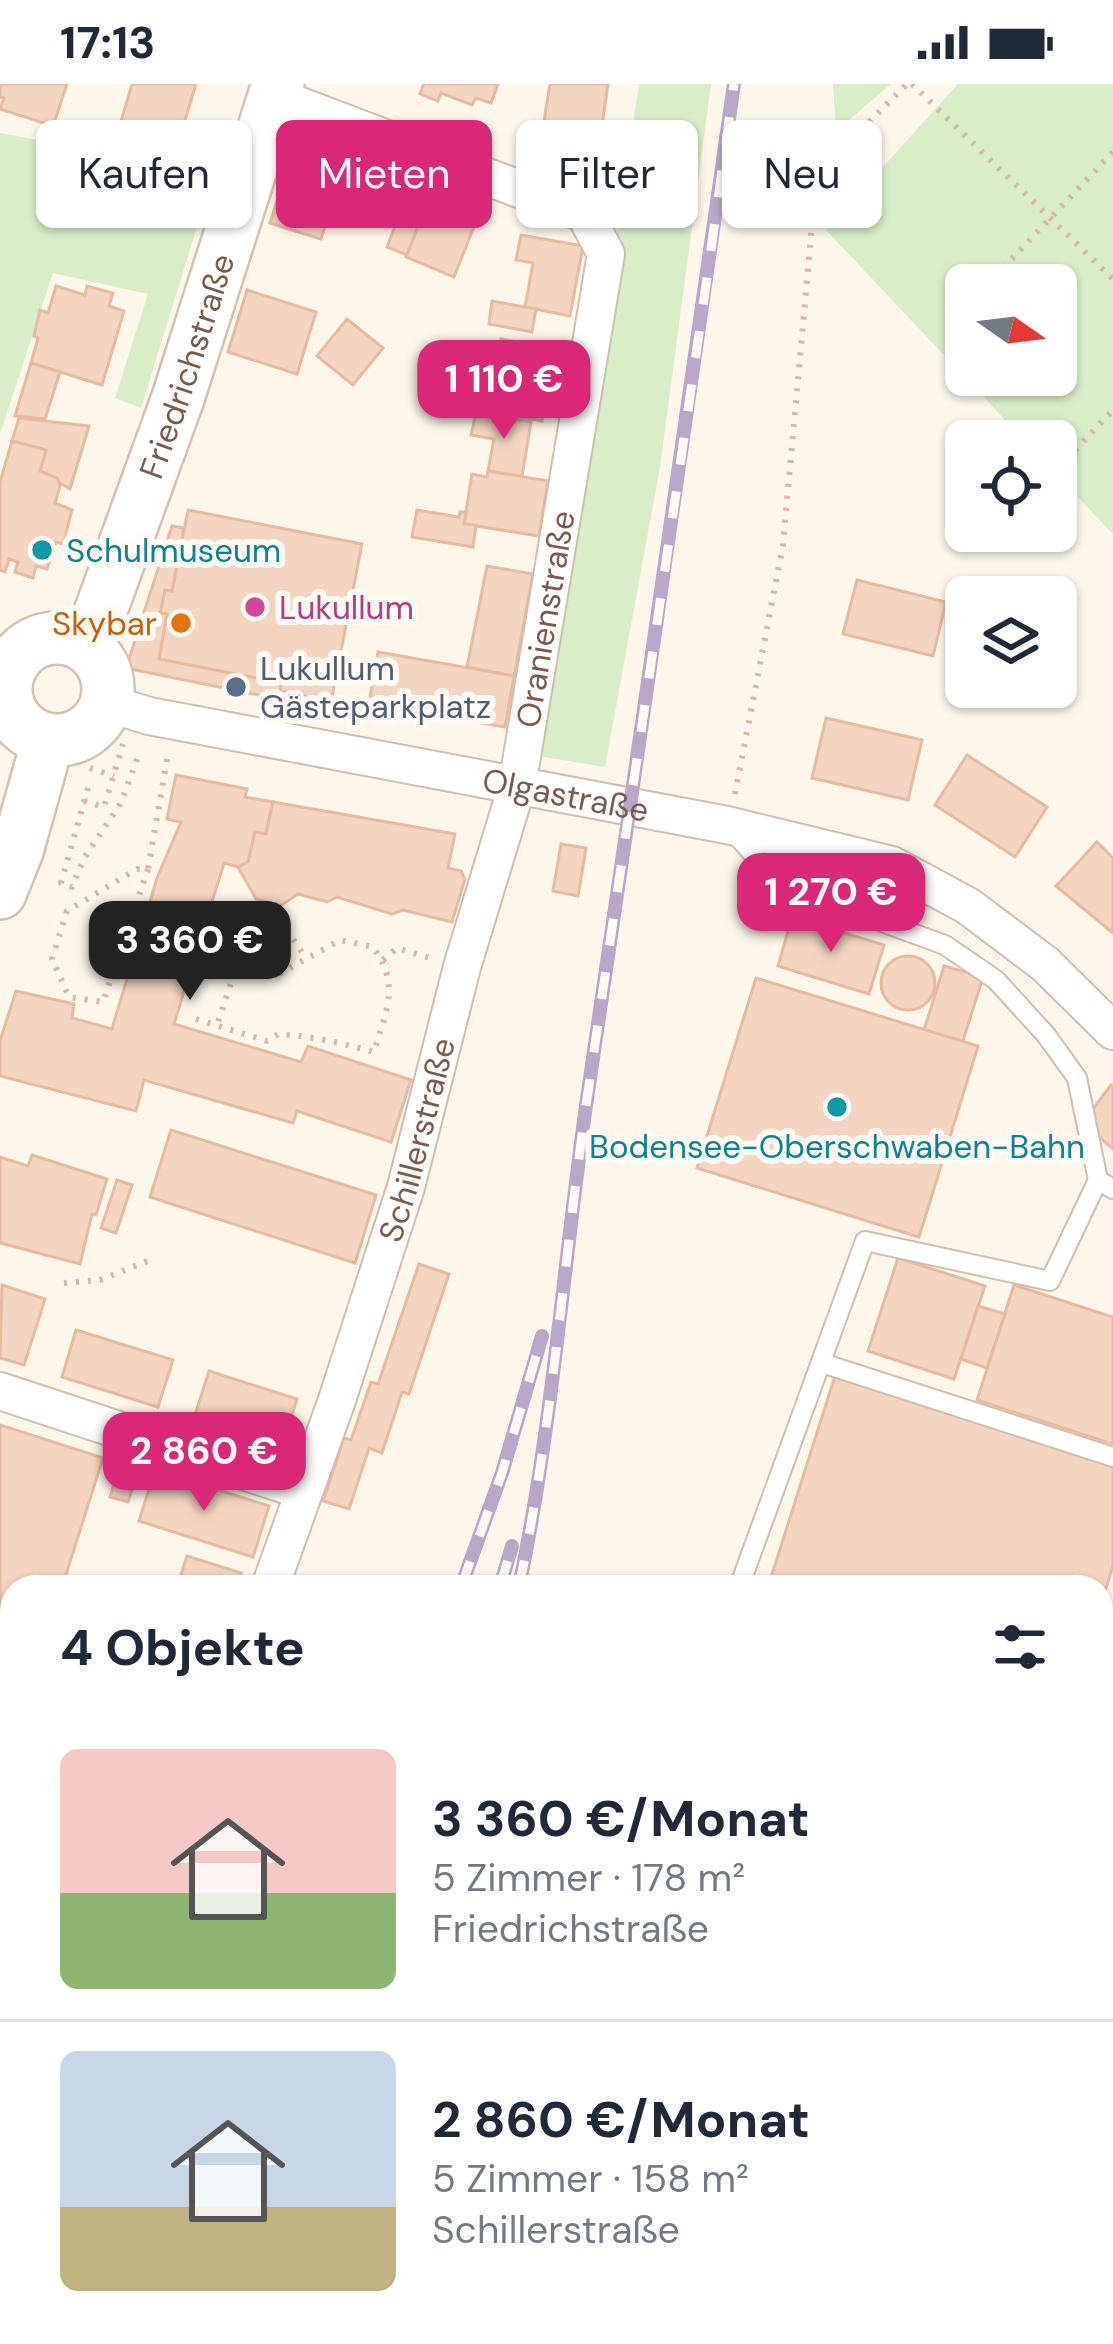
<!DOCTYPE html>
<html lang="de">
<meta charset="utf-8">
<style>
body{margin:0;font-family:"DM Sans",sans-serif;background:#f2f2f3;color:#1f2937;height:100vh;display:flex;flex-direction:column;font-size:45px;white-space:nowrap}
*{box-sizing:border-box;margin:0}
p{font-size:39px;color:#747a83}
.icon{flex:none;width:66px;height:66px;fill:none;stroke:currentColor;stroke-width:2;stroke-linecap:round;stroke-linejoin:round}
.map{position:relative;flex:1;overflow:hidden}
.panel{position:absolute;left:0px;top:1491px;width:1113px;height:771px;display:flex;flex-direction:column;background:#fff;border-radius:36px 36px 0 0;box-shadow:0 3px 9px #0004}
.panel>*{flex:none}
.top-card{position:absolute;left:36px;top:36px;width:1041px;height:108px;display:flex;gap:24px}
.needle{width:78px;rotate:104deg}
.buttons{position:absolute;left:945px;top:180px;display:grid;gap:24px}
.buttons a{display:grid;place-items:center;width:132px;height:132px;border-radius:18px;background:#fff;box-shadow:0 3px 9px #0004;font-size:60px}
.price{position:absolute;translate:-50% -102px;padding:0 27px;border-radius:24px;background:#db2777;color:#fff;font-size:39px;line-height:78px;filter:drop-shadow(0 3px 6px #0008)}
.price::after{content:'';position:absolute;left:50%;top:72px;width:36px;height:27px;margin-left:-18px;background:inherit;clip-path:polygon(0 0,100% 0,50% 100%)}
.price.active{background:#222;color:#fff}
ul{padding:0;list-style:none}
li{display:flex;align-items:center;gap:36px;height:300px;padding:0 60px}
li+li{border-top:3px solid #e0e1e3}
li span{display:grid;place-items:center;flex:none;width:336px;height:240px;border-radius:18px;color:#555}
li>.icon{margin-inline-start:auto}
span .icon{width:144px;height:144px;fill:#fffc;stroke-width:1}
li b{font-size:51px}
h2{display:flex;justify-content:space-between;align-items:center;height:144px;padding:0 60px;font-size:51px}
.pill{padding:0 42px;border-radius:18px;background:#fff;box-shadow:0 3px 9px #0004;font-size:42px;line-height:108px}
.pill.active{background:#db2777;color:#fff}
.status{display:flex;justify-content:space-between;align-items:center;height:84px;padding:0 60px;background:#fff;direction:ltr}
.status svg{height:33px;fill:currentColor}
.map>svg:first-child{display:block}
</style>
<div class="status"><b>17:13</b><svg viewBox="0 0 49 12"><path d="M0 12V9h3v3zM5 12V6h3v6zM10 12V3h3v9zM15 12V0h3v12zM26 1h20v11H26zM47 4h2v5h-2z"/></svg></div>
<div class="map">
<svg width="1113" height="2260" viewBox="0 0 1113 2260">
<rect width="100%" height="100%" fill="#fdf6eb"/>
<!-- green -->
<g fill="#d8edc8" fill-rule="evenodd">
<polygon points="639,0 711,0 660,383 605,683 539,672"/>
<polygon points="833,0 891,0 836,47"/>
<path d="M958,0H1113V450L1056,390V357H1025L826,146ZM966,201H1056V291H966Z"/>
<polygon points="0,49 214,88 141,324 115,314 148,210 53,189 0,350"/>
</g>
<!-- building -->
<g fill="#f4d5c1" stroke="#e8bba1" stroke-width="3">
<polygon points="0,0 67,0 53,42 0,25 4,14 0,13"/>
<polygon points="132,0 196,0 178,59 120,41"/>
<polygon points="424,0 498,0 491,19 476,14 472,21 441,9 438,17 420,10"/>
<polygon points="550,0 608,0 600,54 572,50 567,89 528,74 532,49 542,49"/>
<polygon points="308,57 318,64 318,70 345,79 321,155 270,139 294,63"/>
<polygon points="397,76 430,89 419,118 386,105"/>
<polygon points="430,110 479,130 454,193 406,173"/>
<polygon points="401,127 421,134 407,171 387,163"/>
<polygon points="521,151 583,162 570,232 525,223 533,179 516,176"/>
<polygon points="56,202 85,211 87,202 113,209 109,222 124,227 102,301 31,279 38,254 34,252 40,226 48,229"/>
<polygon points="247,206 316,228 297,290 228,268"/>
<polygon points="492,217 536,225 532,248 489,240"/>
<polygon points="347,235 383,264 353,301 317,272"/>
<polygon points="501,255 568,268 562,296 551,294 542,337 500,329 508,289 495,286"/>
<polygon points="31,279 60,288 45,335 15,332"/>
<polygon points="476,329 531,338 522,392 488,387 494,355 471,351"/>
<polygon points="19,334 89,342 70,405 40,387 46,366 12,357"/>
<polygon points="12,357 46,366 40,387 57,394 60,402 55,419 72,426 63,460 56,458 47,485 36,482 33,494 15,488 18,478 9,475 5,488 0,486 0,398"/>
<polygon points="488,387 548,397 539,452 464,440 472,390 487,393"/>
<polygon points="188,426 362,460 331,618 280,607 281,599 159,575 167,530 160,529 165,506 172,507"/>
<polygon points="417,426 459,433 460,428 466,428 464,440 476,441 473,463 412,453"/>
<polygon points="172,442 184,444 172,507 165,506 160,529 167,530 159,575 281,599 280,607 315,614 313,622 126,584"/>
<polygon points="487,482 533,490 514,592 467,583"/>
<polygon points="857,496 946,518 933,572 843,550"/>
<polygon points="378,568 514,592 505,643 369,619"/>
<polygon points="826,634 922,656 908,716 812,694"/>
<polygon points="967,671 1047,723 1015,773 935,721"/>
<polygon points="176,691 247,705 245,713 273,718 266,750 255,748 248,778 238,783 224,779 174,940 301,978 308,962 411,996 391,1058 297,1027 293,1039 144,996 136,1027 0,992 0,957 16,907 74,920 72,934 112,945 157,794 181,738 167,735"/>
<polygon points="273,718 455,750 448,784 461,787 465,795 452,838 403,826 392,830 337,813 327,818 298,810 280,822 256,815 238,783 248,778 255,748 266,750"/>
<polygon points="1097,758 1113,774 1113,849 1056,802"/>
<polygon points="561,760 586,764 578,812 553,807"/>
<polygon points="792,833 884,861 869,910 778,882"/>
<circle cx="908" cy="899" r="27"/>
<polygon points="944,882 983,893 963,957 924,946"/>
<polygon points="756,894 978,962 919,1153 697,1084"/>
<polygon points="1111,1001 1113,1002 1113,1065 1083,1038"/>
<polygon points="171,1046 376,1111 355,1179 150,1113"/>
<polygon points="32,1071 107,1095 96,1131 92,1130 80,1180 0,1159 0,1073 28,1082"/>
<polygon points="117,1096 132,1101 116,1149 101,1144"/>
<polygon points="898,1174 985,1202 954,1295 868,1267"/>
<polygon points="419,1180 449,1190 409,1310 402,1308 382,1369 369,1364 349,1425 323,1417 344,1354 351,1356 371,1298 378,1300"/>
<polygon points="2,1201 45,1215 24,1281 0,1274"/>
<polygon points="1014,1201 1113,1233 1113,1360 977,1316"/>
<polygon points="978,1222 1005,1230 987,1284 961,1275"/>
<polygon points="76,1246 173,1276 158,1323 62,1293"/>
<polygon points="209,1287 297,1315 282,1362 194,1334"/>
<polygon points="835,1292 1113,1381 1113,1482 1101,1520 1101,1503 768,1503"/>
<polygon points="0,1341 103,1374 62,1503 12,1503 12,1545 0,1541"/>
<polygon points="119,1385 137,1390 128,1418 110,1413"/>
<polygon points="155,1386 269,1422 253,1473 139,1437"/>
<polygon points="187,1472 241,1489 237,1503 177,1503"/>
<polygon points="0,1818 12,1822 12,2014 0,2010"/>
<polygon points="1101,1864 1113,1870 1113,1956 1101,1979"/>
<polygon points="1101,2163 1113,2169 1113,2238 1101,2232"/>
<polygon points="71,2250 148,2250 144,2260 68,2260"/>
<polygon points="219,2250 260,2250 257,2260 215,2260"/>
<polygon points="635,2250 668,2250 677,2260 624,2260"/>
<polygon points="668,2250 723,2250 712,2260 677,2260"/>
<polygon points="1050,2250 1098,2250 1113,2260 1045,2260"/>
</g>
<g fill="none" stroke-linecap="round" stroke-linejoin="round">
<defs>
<g id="lane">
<polyline points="732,746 780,801 945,861 996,896 1046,951 1077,994 1098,1096 1113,1105"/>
<polyline points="822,1279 1113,1373"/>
<polyline points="739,1503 865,1157 1050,1197 1098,1096"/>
<polyline points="1101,1681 1113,1660"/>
<polyline points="0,1768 12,1727"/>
<polyline points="0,1804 12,1809"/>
<polyline points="1101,1835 1113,1841"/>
<polyline points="0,2081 12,2085"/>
<polyline points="0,2154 12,2151"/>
<polyline points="0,2190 12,2187"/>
<polyline points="0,2246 12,2207"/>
<polyline points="583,2260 590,2250"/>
<polyline points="802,2260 816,2250"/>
<polyline points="835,2260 840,2250"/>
</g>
<g id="street">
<polyline points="0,585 8,588"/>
<path id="s1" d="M107,619L149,632L727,741L892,781L968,822L1045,880L1113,947"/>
<polyline points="0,1307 304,1407"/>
<path id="s2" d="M270,1503L337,1316L406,1103L462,883L517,702L606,170L585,130L274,12"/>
</g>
<g id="secondary">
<circle cx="57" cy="605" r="51"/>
<path id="s3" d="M88,562L178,314L278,0"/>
<polyline points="0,809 17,767 48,656"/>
<polyline points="1101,2071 1113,2048"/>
<polyline points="999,2260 1004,2250"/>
</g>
</defs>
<!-- lane casing -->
<use href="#lane" stroke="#d2beaf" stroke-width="22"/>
<!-- street casing -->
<use href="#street" stroke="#d2beaf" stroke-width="40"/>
<!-- secondary casing -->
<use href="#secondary" stroke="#d7c0af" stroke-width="56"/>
<!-- path -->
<g stroke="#dab8a3" stroke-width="6" stroke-dasharray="3 9" stroke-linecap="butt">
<polyline points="912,0 1113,195"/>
<polyline points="987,201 1113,68"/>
<polyline points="956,234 966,223"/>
<polyline points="1067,375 1113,326"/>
<polyline points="90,684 114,692"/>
<polyline points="88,704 61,799 72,803 84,774 121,719 140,667"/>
<polyline points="735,710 783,461 812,141 836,71 907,0"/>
<polyline points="84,717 104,723 123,660"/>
<polyline points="148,785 103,918 69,913 52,875 67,827 137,785 148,785 168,670"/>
<polyline points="265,836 286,844 305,873"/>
<polyline points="383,876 397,864 430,874"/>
<path d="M196,935L267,957L278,950C311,952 342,959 374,968C386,925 401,902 373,863L340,856L281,889L239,875L217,941"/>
<polyline points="64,1199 100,1196 155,1174"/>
</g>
<!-- lane -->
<use href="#lane" stroke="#fff" stroke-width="18"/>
<!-- street -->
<use href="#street" stroke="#fff" stroke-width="36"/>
<!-- secondary -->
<use href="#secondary" stroke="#fff" stroke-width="51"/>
<defs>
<g id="rail">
<polyline points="461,1503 502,1389 542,1252"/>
<polyline points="500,1503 512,1462"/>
<path d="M519,1503C553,1340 564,1172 588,1008C637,672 688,336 734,0"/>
<polyline points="205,2260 208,2250"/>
<polyline points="268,2260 271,2250"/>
<polyline points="295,2260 298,2250"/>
</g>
</defs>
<!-- rail casing -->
<use href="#rail" stroke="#b9a7ca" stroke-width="14"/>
<!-- rail -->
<use href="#rail" stroke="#fffaf3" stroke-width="9" stroke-dasharray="27" stroke-linecap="butt"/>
</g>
<!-- markers -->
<g fill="#0f9aa8" stroke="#fffaf3" stroke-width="4.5">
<circle cx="42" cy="466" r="12"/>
<circle cx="837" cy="1023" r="12"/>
</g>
<circle fill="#d1479c" stroke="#fffaf3" stroke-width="4.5" cx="255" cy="523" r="12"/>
<circle fill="#e8710a" stroke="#fffaf3" stroke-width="4.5" cx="181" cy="539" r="12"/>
<circle fill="#5c6f8a" stroke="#fffaf3" stroke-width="4.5" cx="236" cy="603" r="12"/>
<g text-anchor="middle" stroke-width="12" stroke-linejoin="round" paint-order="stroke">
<!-- street labels -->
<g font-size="33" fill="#7b5c4c" stroke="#fffaf3">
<text dy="12" stroke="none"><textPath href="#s3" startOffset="297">Friedrichstraße</textPath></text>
<text dy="12" stroke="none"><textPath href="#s2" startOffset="1008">Oranienstraße</textPath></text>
<text dy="12" stroke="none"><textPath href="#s1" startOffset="468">Olgastraße</textPath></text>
<text dy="12" stroke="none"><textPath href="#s2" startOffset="471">Schillerstraße</textPath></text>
</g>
<!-- culture labels -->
<g font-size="33" fill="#0d838f" stroke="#fffaf3" text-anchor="start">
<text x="66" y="478">Schulmuseum</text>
<text x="837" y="1074" text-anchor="middle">Bodensee-Oberschwaben-Bahn</text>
</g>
<!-- hotel labels -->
<g font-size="33" fill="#b23c85" stroke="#fffaf3" text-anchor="start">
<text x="279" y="535">Lukullum</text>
</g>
<!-- food labels -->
<g font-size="33" fill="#c56008" stroke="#fffaf3" text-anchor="end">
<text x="157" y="551">Skybar</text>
</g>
<!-- service labels -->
<g font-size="33" fill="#4e5e75" stroke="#fffaf3" text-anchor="start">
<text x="260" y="596">Lukullum<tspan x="260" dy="38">Gästeparkplatz</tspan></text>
</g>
</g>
</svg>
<div class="buttons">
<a><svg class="needle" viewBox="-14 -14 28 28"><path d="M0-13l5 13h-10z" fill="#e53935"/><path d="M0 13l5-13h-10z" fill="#747a83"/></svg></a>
<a><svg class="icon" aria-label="locate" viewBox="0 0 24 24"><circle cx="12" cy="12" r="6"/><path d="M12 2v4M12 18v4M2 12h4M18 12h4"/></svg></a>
<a><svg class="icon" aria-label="layers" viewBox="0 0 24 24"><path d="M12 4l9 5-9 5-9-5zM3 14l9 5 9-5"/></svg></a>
</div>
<b class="price" style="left:504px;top:358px">1 110 €</b>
<b class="price" style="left:831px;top:871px">1 270 €</b>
<b class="price active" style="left:190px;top:919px">3 360 €</b>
<b class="price" style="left:204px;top:1430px">2 860 €</b>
<div class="top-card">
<a class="pill">Kaufen</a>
<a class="pill active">Mieten</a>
<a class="pill">Filter</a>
<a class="pill">Neu</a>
</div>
<section class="panel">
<h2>4 Objekte<svg class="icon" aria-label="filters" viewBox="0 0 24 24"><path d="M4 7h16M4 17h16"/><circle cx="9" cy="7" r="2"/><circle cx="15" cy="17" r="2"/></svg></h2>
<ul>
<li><span style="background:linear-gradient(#f6c9c9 60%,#8fb573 0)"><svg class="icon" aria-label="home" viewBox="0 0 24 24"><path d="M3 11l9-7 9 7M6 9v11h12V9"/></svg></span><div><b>3 360 €/Monat</b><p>5 Zimmer · 178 m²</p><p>Friedrichstraße</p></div></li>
<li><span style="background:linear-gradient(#c9d6e8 65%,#c2b280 0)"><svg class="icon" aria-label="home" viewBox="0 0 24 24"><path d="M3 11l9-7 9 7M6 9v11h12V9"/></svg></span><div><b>2 860 €/Monat</b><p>5 Zimmer · 158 m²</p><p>Schillerstraße</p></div></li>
</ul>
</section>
</div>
